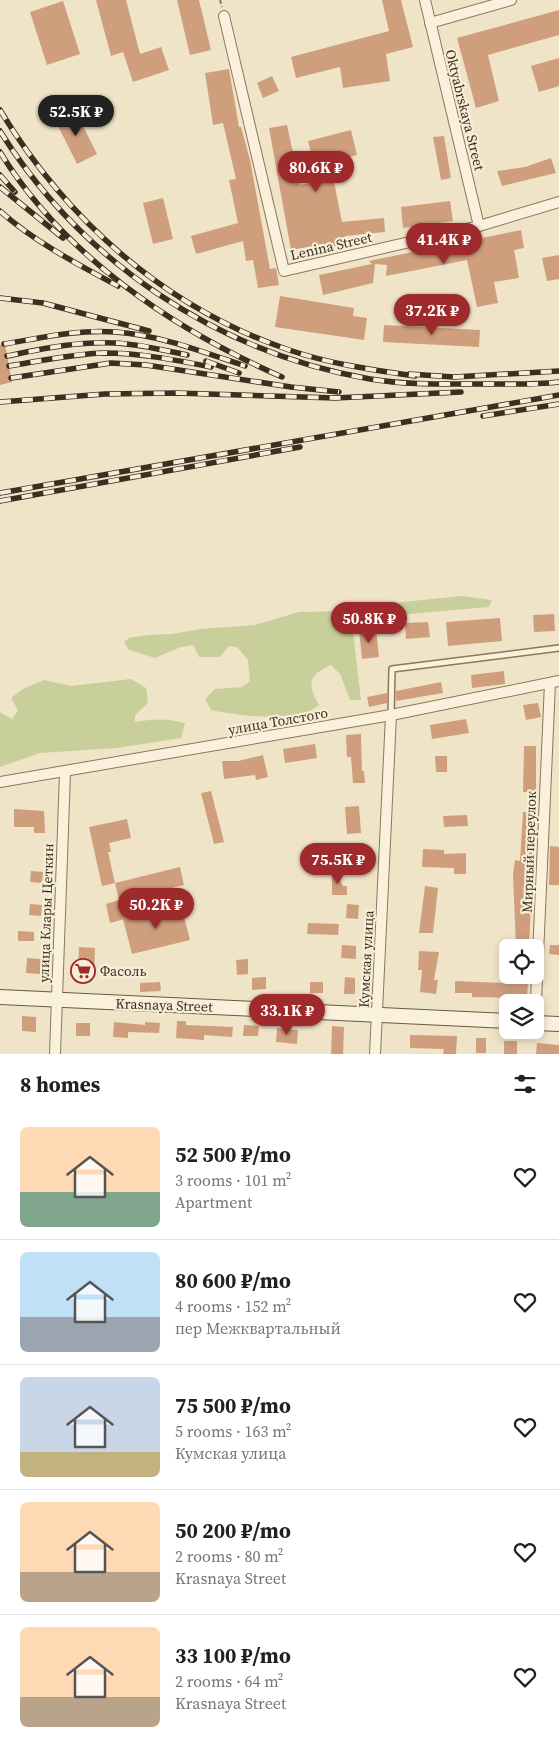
<!DOCTYPE html>
<meta charset="utf-8">
<style>
body{margin:0;font-family:"Source Serif 4",serif;background:#f6f6f6;color:#202124;height:100vh;display:flex;flex-direction:column;font-size:19px;white-space:nowrap}
*{box-sizing:border-box;margin:0}
p{font-size:16px;color:#757577}
.icon{flex:none;width:28px;height:28px;fill:none;stroke:currentColor;stroke-width:2;stroke-linecap:round;stroke-linejoin:round}
.map{position:relative;height:1054px;overflow:hidden}
.details{display:flex;flex-direction:column;background:#fff;flex:1}
.details>*{flex:none}
.tools{position:absolute;left:499px;top:939px;display:grid;gap:10px}
.tools a{display:grid;place-items:center;width:45px;height:45px;border-radius:8px;background:#fff;box-shadow:0 2px 8px #0003;font-size:25px}
.price{position:absolute;translate:-50% -42px;padding:0 11px;border-radius:18px;background:#9e2a2b;color:#fff;font-size:16px;line-height:32px;filter:drop-shadow(0 1px 2px #0008)}
.price::after{content:'';position:absolute;left:50%;top:30px;width:15px;height:11px;margin-left:-8px;background:inherit;clip-path:polygon(0 0,100% 0,50% 100%)}
.price.selected{background:#222;color:#fff}
ul{padding:0;list-style:none}
li{display:flex;align-items:center;gap:15px;height:125px;padding:0 20px}
li+li{border-top:1px solid #e0e0e0}
li span{display:grid;place-items:center;flex:none;width:140px;height:100px;border-radius:8px;color:#555}
li>.icon{margin-inline-start:auto}
span .icon{width:60px;height:60px;fill:#fffc;stroke-width:1}
li b{font-size:21px}
h2{display:flex;justify-content:space-between;align-items:center;height:60px;padding:0 20px;font-size:21px}
.map>svg:first-child{display:block}
</style>
<div class="map">
<svg width="559" height="1054" viewBox="0 0 559 1054">
<rect width="100%" height="100%" fill="#f0e4c8"/>
<!-- green -->
<g fill="#c9cf9b">
<path d="M462,596L492,600L489,607L364,618L352,623L361,700H350L340,674L331,665C308,675 307,684 319,705C299,723 237,716 211,710L205,699L215,689L242,687L250,681L248,660L237,647L229,646L220,657H199L193,645L181,647L155,658L129,650L124,642L129,638L148,635L172,634L201,629L255,625L299,612L348,611L382,604Z"/>
<path d="M131,679L146,688L148,703L135,715V722C152,719 167,718 185,723L181,738L117,748L40,753L0,767V712L12,719L18,710L11,698L23,689L44,680L71,686Z"/>
</g>
<!-- building -->
<g fill="#cf9f7d">
<polygon points="96,0 126,0 140,54 161,47 169,70 133,82 123,52 111,56"/>
<polygon points="177,0 199,0 211,50 190,55"/>
<polygon points="382,0 401,0 413,47 386,54 390,81 343,88 340,67 296,78 291,57 389,31"/>
<polygon points="63,1 80,54 47,65 30,12"/>
<polygon points="559,10 559,35 488,55 499,101 476,108 457,38"/>
<polygon points="559,58 559,86 539,92 531,66"/>
<polygon points="229,69 239,127 241,127 250,160 270,269 276,268 279,285 258,288 253,260 246,261 243,241 196,254 191,236 238,223 229,180 236,179 223,123 213,125 205,73"/>
<polygon points="272,76 279,91 263,98 257,83"/>
<polygon points="75,110 97,154 77,164 55,120"/>
<polygon points="287,125 300,185 318,181 308,141 351,130 357,155 330,162 342,222 384,218 385,232 345,236 346,244 325,248 324,244 291,250 269,128"/>
<polygon points="444,136 451,178 441,180 433,137"/>
<polygon points="551,158 556,173 502,186 497,171 525,167"/>
<polygon points="163,198 173,239 153,244 143,203"/>
<polygon points="450,201 453,221 403,228 401,207"/>
<polygon points="521,230 524,248 514,250 519,278 494,282 498,303 477,307 467,260 386,276 387,265 375,264 373,283 323,295 319,275 372,264 369,261"/>
<polygon points="559,255 559,279 547,281 542,258"/>
<polygon points="280,296 354,308 353,316 367,318 364,340 275,327"/>
<polygon points="384,325 480,330 479,347 383,342"/>
<polygon points="5,344 12,382 0,385 0,345"/>
<polygon points="554,614 555,631 534,632 533,615"/>
<polygon points="500,618 502,641 448,646 446,622"/>
<polygon points="428,622 430,637 406,639 405,623"/>
<polygon points="376,628 379,657 362,659 359,630"/>
<polygon points="504,671 505,684 472,688 471,675"/>
<polygon points="441,682 443,693 396,701 396,691"/>
<polygon points="387,693 387,703 369,707 367,697"/>
<polygon points="538,703 541,717 526,720 523,705"/>
<polygon points="466,719 469,733 432,739 430,725"/>
<polygon points="361,734 362,771 364,771 365,783 353,783 351,757 347,757 346,735"/>
<polygon points="315,744 317,758 285,763 283,749"/>
<polygon points="524,746 536,746 536,792 523,792"/>
<polygon points="263,755 268,777 256,780 255,775 224,779 222,761 238,761"/>
<polygon points="435,756 447,756 447,772 436,772"/>
<polygon points="211,791 224,842 214,844 201,793"/>
<polygon points="359,806 361,833 347,834 345,807"/>
<polygon points="14,809 44,811 45,833 34,833 34,827 14,827"/>
<polygon points="523,812 535,813 529,948 516,948 513,875 515,860 520,861"/>
<polygon points="467,815 468,826 444,827 443,816"/>
<polygon points="127,819 131,838 109,843 111,852 108,852 115,883 102,886 89,827"/>
<polygon points="550,846 559,847 559,885 549,885"/>
<polygon points="423,849 444,850 444,854 466,853 466,874 454,874 454,868 422,867"/>
<rect x="348" y="851" width="14" height="15"/>
<polygon points="332,866 343,886 347,886 347,895 332,895"/>
<polygon points="180,867 184,885 126,899 131,917 110,923 106,904 119,900 115,883"/>
<polygon points="31,871 43,872 42,883 30,882"/>
<polygon points="425,886 438,888 433,933 419,933"/>
<polygon points="30,904 42,905 41,916 29,915"/>
<polygon points="347,904 359,905 358,919 346,918"/>
<polygon points="181,905 190,940 132,954 123,919"/>
<polygon points="308,923 339,924 338,935 307,934"/>
<polygon points="18,931 34,932 34,941 18,941"/>
<polygon points="342,945 356,946 356,959 341,958"/>
<polygon points="550,945 559,945 559,955 549,954"/>
<polygon points="79,947 95,948 94,978 78,978"/>
<polygon points="419,951 439,952 434,980 438,980 436,994 420,992 422,970 418,970"/>
<polygon points="27,958 41,959 40,974 26,973"/>
<polygon points="248,959 248,974 237,975 236,960"/>
<polygon points="266,977 266,989 252,990 252,978"/>
<polygon points="345,977 355,978 355,994 344,994"/>
<polygon points="455,981 528,984 527,998 472,997 472,993 455,993"/>
<polygon points="160,982 161,991 140,992 140,983"/>
<rect x="310" y="982" width="13" height="11"/>
<polygon points="22,1016 36,1017 36,1032 22,1031"/>
<polygon points="177,1021 186,1021 186,1025 233,1027 232,1037 204,1035 204,1040 176,1038"/>
<polygon points="114,1022 145,1025 145,1022 160,1023 159,1033 128,1032 128,1038 113,1037"/>
<rect x="76" y="1023" width="14" height="13"/>
<polygon points="244,1025 259,1026 258,1036 243,1036"/>
<polygon points="332,1026 344,1027 343,1054 331,1054"/>
<polygon points="277,1028 298,1030 297,1044 276,1042"/>
<polygon points="410,1035 457,1036 456,1054 443,1054 444,1049 410,1048"/>
<rect x="476" y="1038" width="10" height="15"/>
<rect x="504" y="1041" width="13" height="13"/>
<polygon points="537,1043 559,1045 559,1054 536,1054"/>
</g>
<g fill="none" stroke-linecap="round" stroke-linejoin="round">
<defs>
<polyline id="lane" points="391,715 392,669 559,648"/>
<g id="street">
<polyline points="425,0 479,226"/>
<polyline points="224,16 284,271 479,226 559,202"/>
<polyline points="430,23 511,0"/>
<polyline points="0,782 391,715 559,681"/>
<polyline points="535,1023 550,683"/>
<polyline points="55,1054 65,773"/>
<polyline points="375,1054 391,715"/>
</g>
<g id="secondary">
<polyline points="0,997 508,1021"/>
<polyline points="535,1023 559,1024"/>
</g>
</defs>
<!-- lane casing -->
<use href="#lane" stroke="#8d765c" stroke-width="8"/>
<!-- street casing -->
<use href="#street" stroke="#8d765c" stroke-width="12"/>
<!-- secondary casing -->
<use href="#secondary" stroke="#6f573f" stroke-width="16"/>
<!-- path -->
<polyline stroke="#8d765c" stroke-width="2" stroke-dasharray="4 2.5" stroke-linecap="butt" points="220,0 222,7"/>
<!-- lane -->
<use href="#lane" stroke="#faf1dc" stroke-width="5"/>
<!-- street -->
<use href="#street" stroke="#faf1dc" stroke-width="10"/>
<!-- secondary -->
<use href="#secondary" stroke="#faf1dc" stroke-width="14"/>
<defs>
<g id="rail">
<path d="M0,110C67,221 166,308 289,350C330,364 373,370 415,376"/>
<path d="M0,131C82,262 218,353 370,379C406,385 443,384 479,384C506,384 533,385 559,382"/>
<path d="M0,152C64,256 173,329 282,377"/>
<polyline points="0,175 15,192"/>
<polyline points="0,187 63,238"/>
<path d="M0,211C35,242 77,264 118,286"/>
<polyline points="0,298 43,303 149,331"/>
<path d="M4,344C41,338 78,329 115,332C160,335 203,352 245,366"/>
<path d="M7,356C42,349 78,341 114,343C139,344 163,350 187,355"/>
<polyline points="206,361 239,373"/>
<path d="M9,366C40,361 72,354 104,353C140,353 176,360 211,367"/>
<polyline points="409,374 454,377 559,371"/>
<polyline points="11,378 111,363 146,365 291,387 339,392"/>
<polyline points="0,402 105,394 176,393 335,398 461,392"/>
<polyline points="483,416 559,404"/>
<polyline points="0,493 559,395"/>
<polyline points="0,501 300,447"/>
</g>
</defs>
<!-- rail casing -->
<use href="#rail" stroke="#3d2e20" stroke-width="5.5"/>
<!-- rail -->
<use href="#rail" stroke="#f7eed8" stroke-width="4" stroke-dasharray="11" stroke-linecap="butt"/>
</g>
<!-- icons -->
<defs>
<symbol id="supermarket-ring" viewBox="-11 -11 22 22"><circle r="9.5" fill="#f7eed8" stroke="#9e2a2b" stroke-width="1.5"/><path d="M-6-5.5h2.5l.6 2H6L4.5 2H-2.5L-4.4-4H-6ZM-1.5 3.2a1.3 1.3 0 1 0 .1 0ZM3 3.2a1.3 1.3 0 1 0 .1 0Z" fill="#9e2a2b"/></symbol>
</defs>
<g fill-rule="evenodd">
<use href="#supermarket-ring" x="69" y="957" width="28" height="28"/>
</g>
<g text-anchor="middle" stroke-width="4.5" stroke-linejoin="round" paint-order="stroke">
<!-- street labels -->
<g font-size="14" fill="#3d2e20" stroke="#f7eed8">
<text transform="translate(465 110) rotate(76)" y="5">Oktyabrskaya Street</text>
<text transform="translate(331 246) rotate(-13)" y="5">Lenina Street</text>
<text transform="translate(278 721) rotate(-10)" y="5">улица Толстого</text>
<text transform="translate(529 852) rotate(-88)" y="5">Мирный переулок</text>
<text transform="translate(46 913) rotate(-88)" y="5">улица Клары Цеткин</text>
<text transform="translate(366 959) rotate(-87)" y="5">Кумская улица</text>
<text transform="translate(164 1005) rotate(2)" y="5">Krasnaya Street</text>
</g>
<!-- poi labels -->
<g font-size="14" fill="#3d2e20" stroke="#f7eed8" text-anchor="start">
<text x="100" y="976">Фасоль</text>
</g>
</g>
</svg>
<div class="tools">
<a><svg class="icon" aria-label="locate" viewBox="0 0 24 24"><circle cx="12" cy="12" r="6"/><path d="M12 2v4M12 18v4M2 12h4M18 12h4"/></svg></a>
<a><svg class="icon" aria-label="layers" viewBox="0 0 24 24"><path d="M12 4l9 5-9 5-9-5zM3 14l9 5 9-5"/></svg></a>
</div>
<b class="price selected" style="left:76px;top:137px">52.5K ₽</b>
<b class="price" style="left:316px;top:193px">80.6K ₽</b>
<b class="price" style="left:444px;top:265px">41.4K ₽</b>
<b class="price" style="left:432px;top:336px">37.2K ₽</b>
<b class="price" style="left:369px;top:644px">50.8K ₽</b>
<b class="price" style="left:338px;top:885px">75.5K ₽</b>
<b class="price" style="left:156px;top:930px">50.2K ₽</b>
<b class="price" style="left:287px;top:1036px">33.1K ₽</b>
</div>
<section class="details">
<h2>8 homes<svg class="icon" aria-label="filters" viewBox="0 0 24 24"><path d="M4 7h16M4 17h16"/><circle cx="9" cy="7" r="2"/><circle cx="15" cy="17" r="2"/></svg></h2>
<ul>
<li><span style="background:linear-gradient(#ffd9b3 65%,#7fa58c 0)"><svg class="icon" aria-label="home" viewBox="0 0 24 24"><path d="M3 11l9-7 9 7M6 9v11h12V9"/></svg></span><div><b>52 500 ₽/mo</b><p>3 rooms · 101 m²</p><p>Apartment</p></div><svg class="icon" aria-label="heart" viewBox="0 0 24 24"><path d="M12 20l-8-8c-3-5 5-10 8-4 3-6 11-1 8 4z"/></svg></li>
<li><span style="background:linear-gradient(#bfe0f5 65%,#9aa5b1 0)"><svg class="icon" aria-label="home" viewBox="0 0 24 24"><path d="M3 11l9-7 9 7M6 9v11h12V9"/></svg></span><div><b>80 600 ₽/mo</b><p>4 rooms · 152 m²</p><p>пер Межквартальный</p></div><svg class="icon" aria-label="heart" viewBox="0 0 24 24"><path d="M12 20l-8-8c-3-5 5-10 8-4 3-6 11-1 8 4z"/></svg></li>
<li><span style="background:linear-gradient(#c9d6e8 75%,#c2b280 0)"><svg class="icon" aria-label="home" viewBox="0 0 24 24"><path d="M3 11l9-7 9 7M6 9v11h12V9"/></svg></span><div><b>75 500 ₽/mo</b><p>5 rooms · 163 m²</p><p>Кумская улица</p></div><svg class="icon" aria-label="heart" viewBox="0 0 24 24"><path d="M12 20l-8-8c-3-5 5-10 8-4 3-6 11-1 8 4z"/></svg></li>
<li><span style="background:linear-gradient(#ffd9b3 70%,#b9a48a 0)"><svg class="icon" aria-label="home" viewBox="0 0 24 24"><path d="M3 11l9-7 9 7M6 9v11h12V9"/></svg></span><div><b>50 200 ₽/mo</b><p>2 rooms · 80 m²</p><p>Krasnaya Street</p></div><svg class="icon" aria-label="heart" viewBox="0 0 24 24"><path d="M12 20l-8-8c-3-5 5-10 8-4 3-6 11-1 8 4z"/></svg></li>
<li><span style="background:linear-gradient(#ffd9b3 70%,#b9a48a 0)"><svg class="icon" aria-label="home" viewBox="0 0 24 24"><path d="M3 11l9-7 9 7M6 9v11h12V9"/></svg></span><div><b>33 100 ₽/mo</b><p>2 rooms · 64 m²</p><p>Krasnaya Street</p></div><svg class="icon" aria-label="heart" viewBox="0 0 24 24"><path d="M12 20l-8-8c-3-5 5-10 8-4 3-6 11-1 8 4z"/></svg></li>
</ul>
</section>
